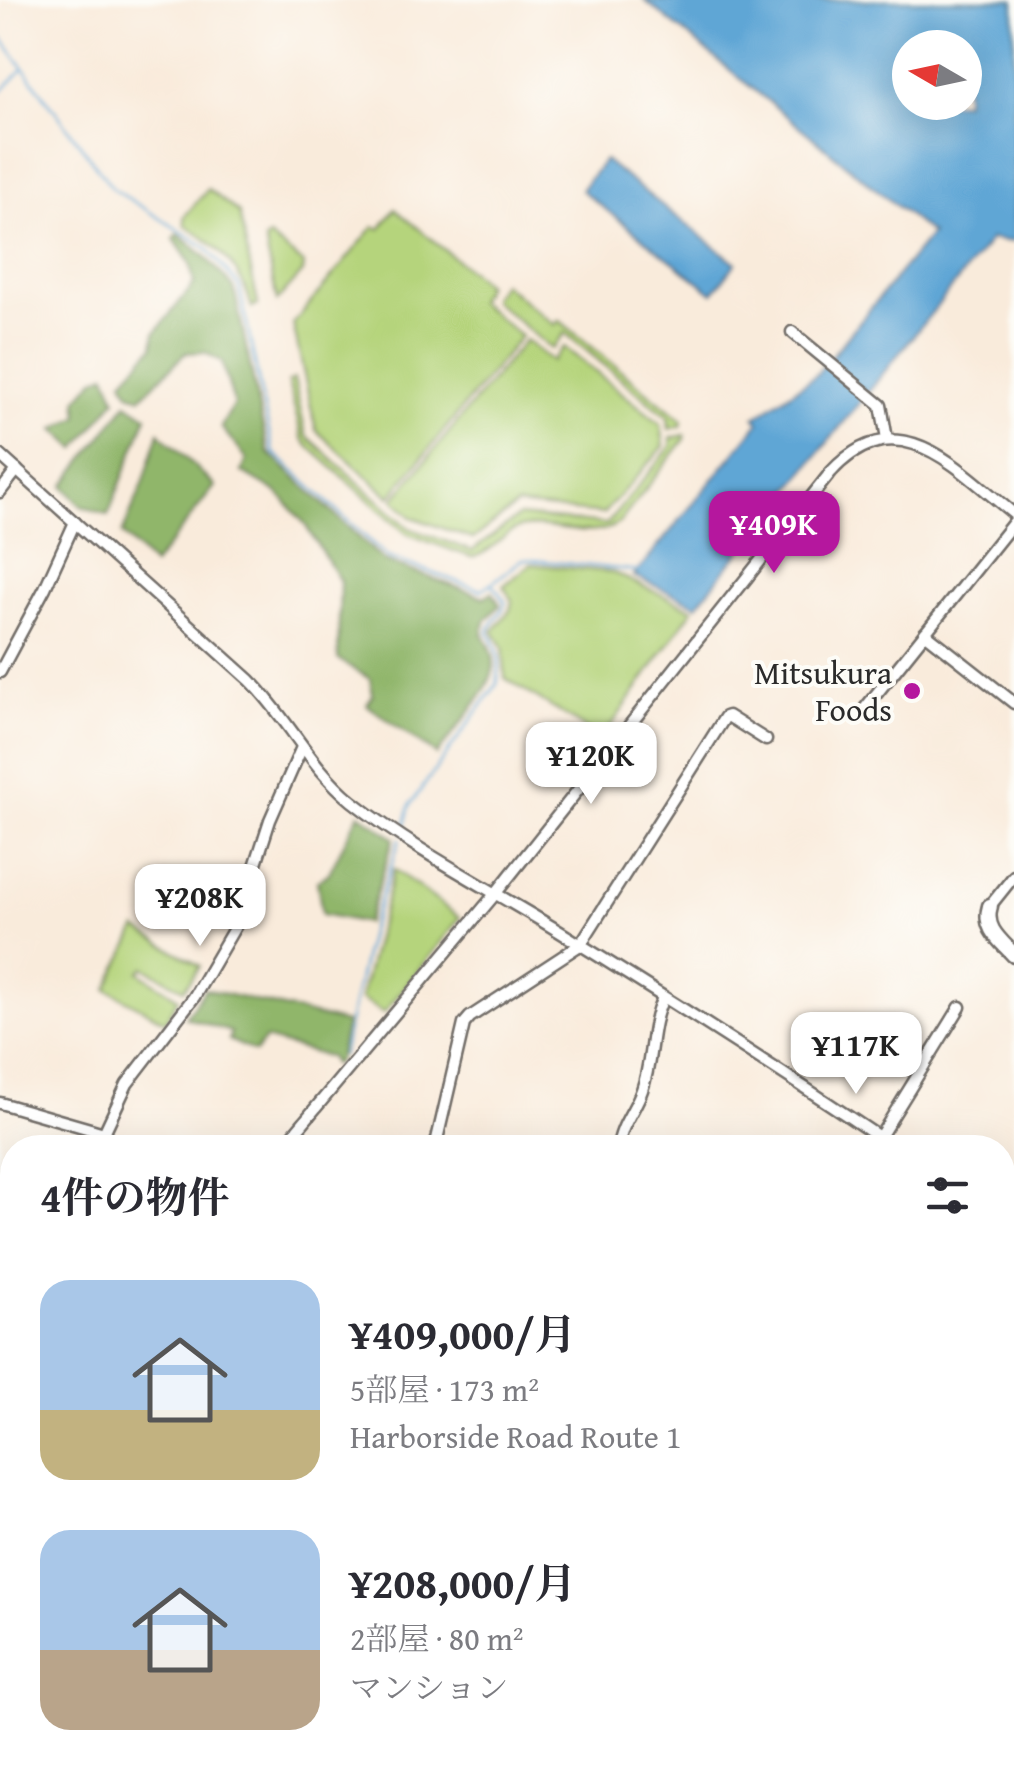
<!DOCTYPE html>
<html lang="ja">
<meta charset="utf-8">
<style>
body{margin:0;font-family:"Gentium Book Plus","Noto Serif JP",serif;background:#f2f2f3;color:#2b2b33;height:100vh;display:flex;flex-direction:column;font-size:38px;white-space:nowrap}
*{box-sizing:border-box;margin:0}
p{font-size:32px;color:#7c7c81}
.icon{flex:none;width:55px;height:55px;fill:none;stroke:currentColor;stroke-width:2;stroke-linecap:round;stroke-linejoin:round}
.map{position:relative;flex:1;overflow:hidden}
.panel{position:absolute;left:0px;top:1135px;width:1015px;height:642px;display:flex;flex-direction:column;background:#fff;border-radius:40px 40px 0 0;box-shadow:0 10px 40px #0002}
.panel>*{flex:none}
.needle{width:65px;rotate:279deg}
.fabs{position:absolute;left:892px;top:30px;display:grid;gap:20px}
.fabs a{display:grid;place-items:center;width:90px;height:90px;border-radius:50%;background:#fff;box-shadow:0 10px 40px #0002;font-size:50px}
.price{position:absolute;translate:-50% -85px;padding:0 22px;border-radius:20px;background:#fff;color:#222;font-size:32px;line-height:65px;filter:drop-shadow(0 2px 5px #0008)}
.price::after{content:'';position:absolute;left:50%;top:60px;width:30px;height:22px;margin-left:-15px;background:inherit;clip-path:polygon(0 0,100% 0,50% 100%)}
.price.on{background:#b5179e;color:#fff}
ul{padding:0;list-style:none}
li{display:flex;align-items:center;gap:30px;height:250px;padding:0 40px}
li span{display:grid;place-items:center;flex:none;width:280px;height:200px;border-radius:30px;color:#555}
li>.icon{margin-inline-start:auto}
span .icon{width:120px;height:120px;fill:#fffc;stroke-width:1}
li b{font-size:42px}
h2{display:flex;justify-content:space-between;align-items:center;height:120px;padding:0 40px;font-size:42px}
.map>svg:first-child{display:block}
</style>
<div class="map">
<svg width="1014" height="1777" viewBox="0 0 1014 1777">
<rect width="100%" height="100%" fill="#fdfcf7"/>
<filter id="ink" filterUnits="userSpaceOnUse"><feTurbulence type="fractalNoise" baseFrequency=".01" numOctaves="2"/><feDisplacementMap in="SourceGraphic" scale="20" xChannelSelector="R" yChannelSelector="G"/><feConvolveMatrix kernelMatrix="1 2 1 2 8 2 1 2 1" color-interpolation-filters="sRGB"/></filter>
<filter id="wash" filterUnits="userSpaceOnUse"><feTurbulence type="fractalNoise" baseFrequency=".0048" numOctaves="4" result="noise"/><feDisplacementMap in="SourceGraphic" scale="40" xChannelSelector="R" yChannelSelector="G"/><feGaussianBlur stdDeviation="2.25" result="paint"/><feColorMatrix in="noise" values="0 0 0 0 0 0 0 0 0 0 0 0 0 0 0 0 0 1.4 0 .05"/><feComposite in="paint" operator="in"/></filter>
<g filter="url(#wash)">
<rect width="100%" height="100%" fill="#f9ebdb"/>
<!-- green -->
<g fill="#b5d47b" stroke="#708053" stroke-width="2.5">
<path d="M208,189L239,213L258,305L252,308C242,269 218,245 185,225L184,217Z"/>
<polygon points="395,209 486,284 477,301 521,336 390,497 316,430 293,324 374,226 380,229"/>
<polygon points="269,237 304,264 303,272 277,301 265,240"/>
<polygon points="502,283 555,325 559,320 682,420 681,426 669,429 668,417 565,333 552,349 491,299"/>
<polygon points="525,340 552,361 564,347 661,424 664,446 603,514 517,505 473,539 411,517 394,499"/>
<path d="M294,379L306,435L409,528L472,551L519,516L607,524L671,446V438L685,435V439L619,523C591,542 557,523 525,527C504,529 492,555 471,557L407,534L307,445L302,438L288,382Z"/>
<polygon points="531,564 612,572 693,609 602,739 505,678 503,647 493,631 510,610 512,600 503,586"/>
<polygon points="394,869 460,918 384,1013 360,999"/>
<polygon points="137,929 200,966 184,989 144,967 139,972 178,998 165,1021 107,989"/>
</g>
<!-- forest -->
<g fill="#90b66b" stroke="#5e704b" stroke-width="2.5">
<path d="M178,234L204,255L234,288L268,452L384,561L484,597L492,592L500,605L485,621L483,634C489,644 494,653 494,665C492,690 452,733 437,755L367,705L373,695L370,679L338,659L340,581L304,523L279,494L242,472L247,459L221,427L234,404L222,362L205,352L186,353L141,397L129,393L123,380L153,347L155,333L194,284L190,263L174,239Z"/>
<polygon points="106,374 116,399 76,449 55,429 79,416 77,400 95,379"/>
<polygon points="127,403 147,416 108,515 81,506 64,486"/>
<polygon points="159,432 215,486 153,565 122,534 143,484"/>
<polygon points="359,813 394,838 367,923 322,914 317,881 329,873"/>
<polygon points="205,989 346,1023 338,1060 334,1065 329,1057 265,1039 255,1052 229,1040 231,1032 185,1017"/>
</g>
<!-- water -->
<g fill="#5ea6d5" stroke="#446880" stroke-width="2.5" fill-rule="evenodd">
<path d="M644,0H1014V242L991,239L697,605L634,576L759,423L755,417L816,375L931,234ZM910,48H965V102H910Z"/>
<polygon points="604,160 736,263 713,293 581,190"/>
</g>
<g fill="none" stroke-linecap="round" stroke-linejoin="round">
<!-- stream -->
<g stroke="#5ea6d5" stroke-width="2.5">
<polyline points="0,36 113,189 206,247 239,286 273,452 387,557 481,590 492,583"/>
<polyline points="0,93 23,69"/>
<path d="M403,832L410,805L497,684C501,663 500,651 489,633C491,619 503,615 505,602L492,583L523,559L639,571"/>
<polyline points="342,1055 369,933 400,839"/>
<polyline points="1002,1684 1014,1681"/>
<polyline points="847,1777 860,1765"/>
</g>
<!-- river -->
<g stroke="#5ea6d5" stroke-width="14">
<polyline points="1002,1230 1014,1221"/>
<polyline points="352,1777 359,1765"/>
</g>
</g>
</g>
<g filter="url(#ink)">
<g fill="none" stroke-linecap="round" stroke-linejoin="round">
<defs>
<g id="minor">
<polyline points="792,332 881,405 887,439"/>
<path d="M0,455L250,680C288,718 310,767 352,801C414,850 485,886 552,927C662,995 772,1065 879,1137"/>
<polyline points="0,492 17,470"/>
<polyline points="925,633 1014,703"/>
<polyline points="0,672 45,588 75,522"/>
<polyline points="858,717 1014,522"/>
<polyline points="990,906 1014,876"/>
<polyline points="0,1103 104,1133"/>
<polyline points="97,1148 127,1084 194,997 236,925 270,820 302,747"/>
<path d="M282,1148L496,893L831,472C898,399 957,469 1014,514"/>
<polyline points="435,1148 464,1024 470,1017 580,945 725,717 728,716 766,740"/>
<path d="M618,1148C620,1126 635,1110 642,1090C653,1060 649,1027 663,998"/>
<polyline points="873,1148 960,1007"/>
<polyline points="1002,1212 1014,1203"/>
<polyline points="0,1251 12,1265"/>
<polyline points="1002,1267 1014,1258"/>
<polyline points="0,1314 12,1312"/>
<polyline points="1002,1356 1014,1369"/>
<polyline points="1002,1436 1014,1426"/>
<polyline points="0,1452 12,1439"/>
<polyline points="0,1476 12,1485"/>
<polyline points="0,1505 12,1487"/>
<polyline points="1002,1532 1008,1538"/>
<polyline points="1013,1558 1014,1559"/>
<polyline points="1002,1593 1014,1594"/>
<polyline points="1002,1637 1014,1621"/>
<polyline points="265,1765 266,1777"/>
<polyline points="902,1765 910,1777"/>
<polyline points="338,1777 344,1765"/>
<polyline points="384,1777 391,1765"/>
<polyline points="485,1777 496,1765"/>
<polyline points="795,1777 813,1765"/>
</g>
<g id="highway">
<path d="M990,906C983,928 1000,940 1014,955"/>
<polyline points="0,1646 12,1649"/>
<polyline points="416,1765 459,1777"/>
</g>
</defs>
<!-- minor casing -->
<use href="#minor" stroke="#736e69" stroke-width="15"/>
<!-- highway casing -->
<use href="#highway" stroke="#736e69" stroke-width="19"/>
<!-- minor -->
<use href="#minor" stroke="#fff" stroke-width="10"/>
<!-- highway -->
<use href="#highway" stroke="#fff" stroke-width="14"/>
</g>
</g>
<!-- markers -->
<circle fill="#b5179e" stroke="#fdfcf7" stroke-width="4" cx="912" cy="691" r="10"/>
<g text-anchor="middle" stroke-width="8" stroke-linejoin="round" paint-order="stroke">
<!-- poi labels -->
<g font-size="32" fill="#2b2b2b" stroke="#fdfcf7" text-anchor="end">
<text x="892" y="684">Mitsukura<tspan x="892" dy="37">Foods</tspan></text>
</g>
</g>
</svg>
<div class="fabs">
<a><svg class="needle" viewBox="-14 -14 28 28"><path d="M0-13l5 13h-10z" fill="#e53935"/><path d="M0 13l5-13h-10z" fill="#7c7c81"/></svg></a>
</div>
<b class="price on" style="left:774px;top:576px">¥409K</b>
<b class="price" style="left:591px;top:807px">¥120K</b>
<b class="price" style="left:200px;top:949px">¥208K</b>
<b class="price" style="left:856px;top:1097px">¥117K</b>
<section class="panel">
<h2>4件の物件<svg class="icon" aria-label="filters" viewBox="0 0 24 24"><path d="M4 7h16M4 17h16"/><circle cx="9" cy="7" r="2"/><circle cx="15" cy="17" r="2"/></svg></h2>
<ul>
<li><span style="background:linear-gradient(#a9c7e8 65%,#c2b280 0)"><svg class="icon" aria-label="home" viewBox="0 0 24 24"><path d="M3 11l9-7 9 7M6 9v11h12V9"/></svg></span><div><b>¥409,000/月</b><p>5部屋 · 173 m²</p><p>Harborside Road Route 1</p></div></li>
<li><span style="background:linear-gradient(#a9c7e8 60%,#b9a48a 0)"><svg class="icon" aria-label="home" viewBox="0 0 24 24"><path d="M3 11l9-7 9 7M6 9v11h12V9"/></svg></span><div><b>¥208,000/月</b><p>2部屋 · 80 m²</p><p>マンション</p></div></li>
</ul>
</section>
</div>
